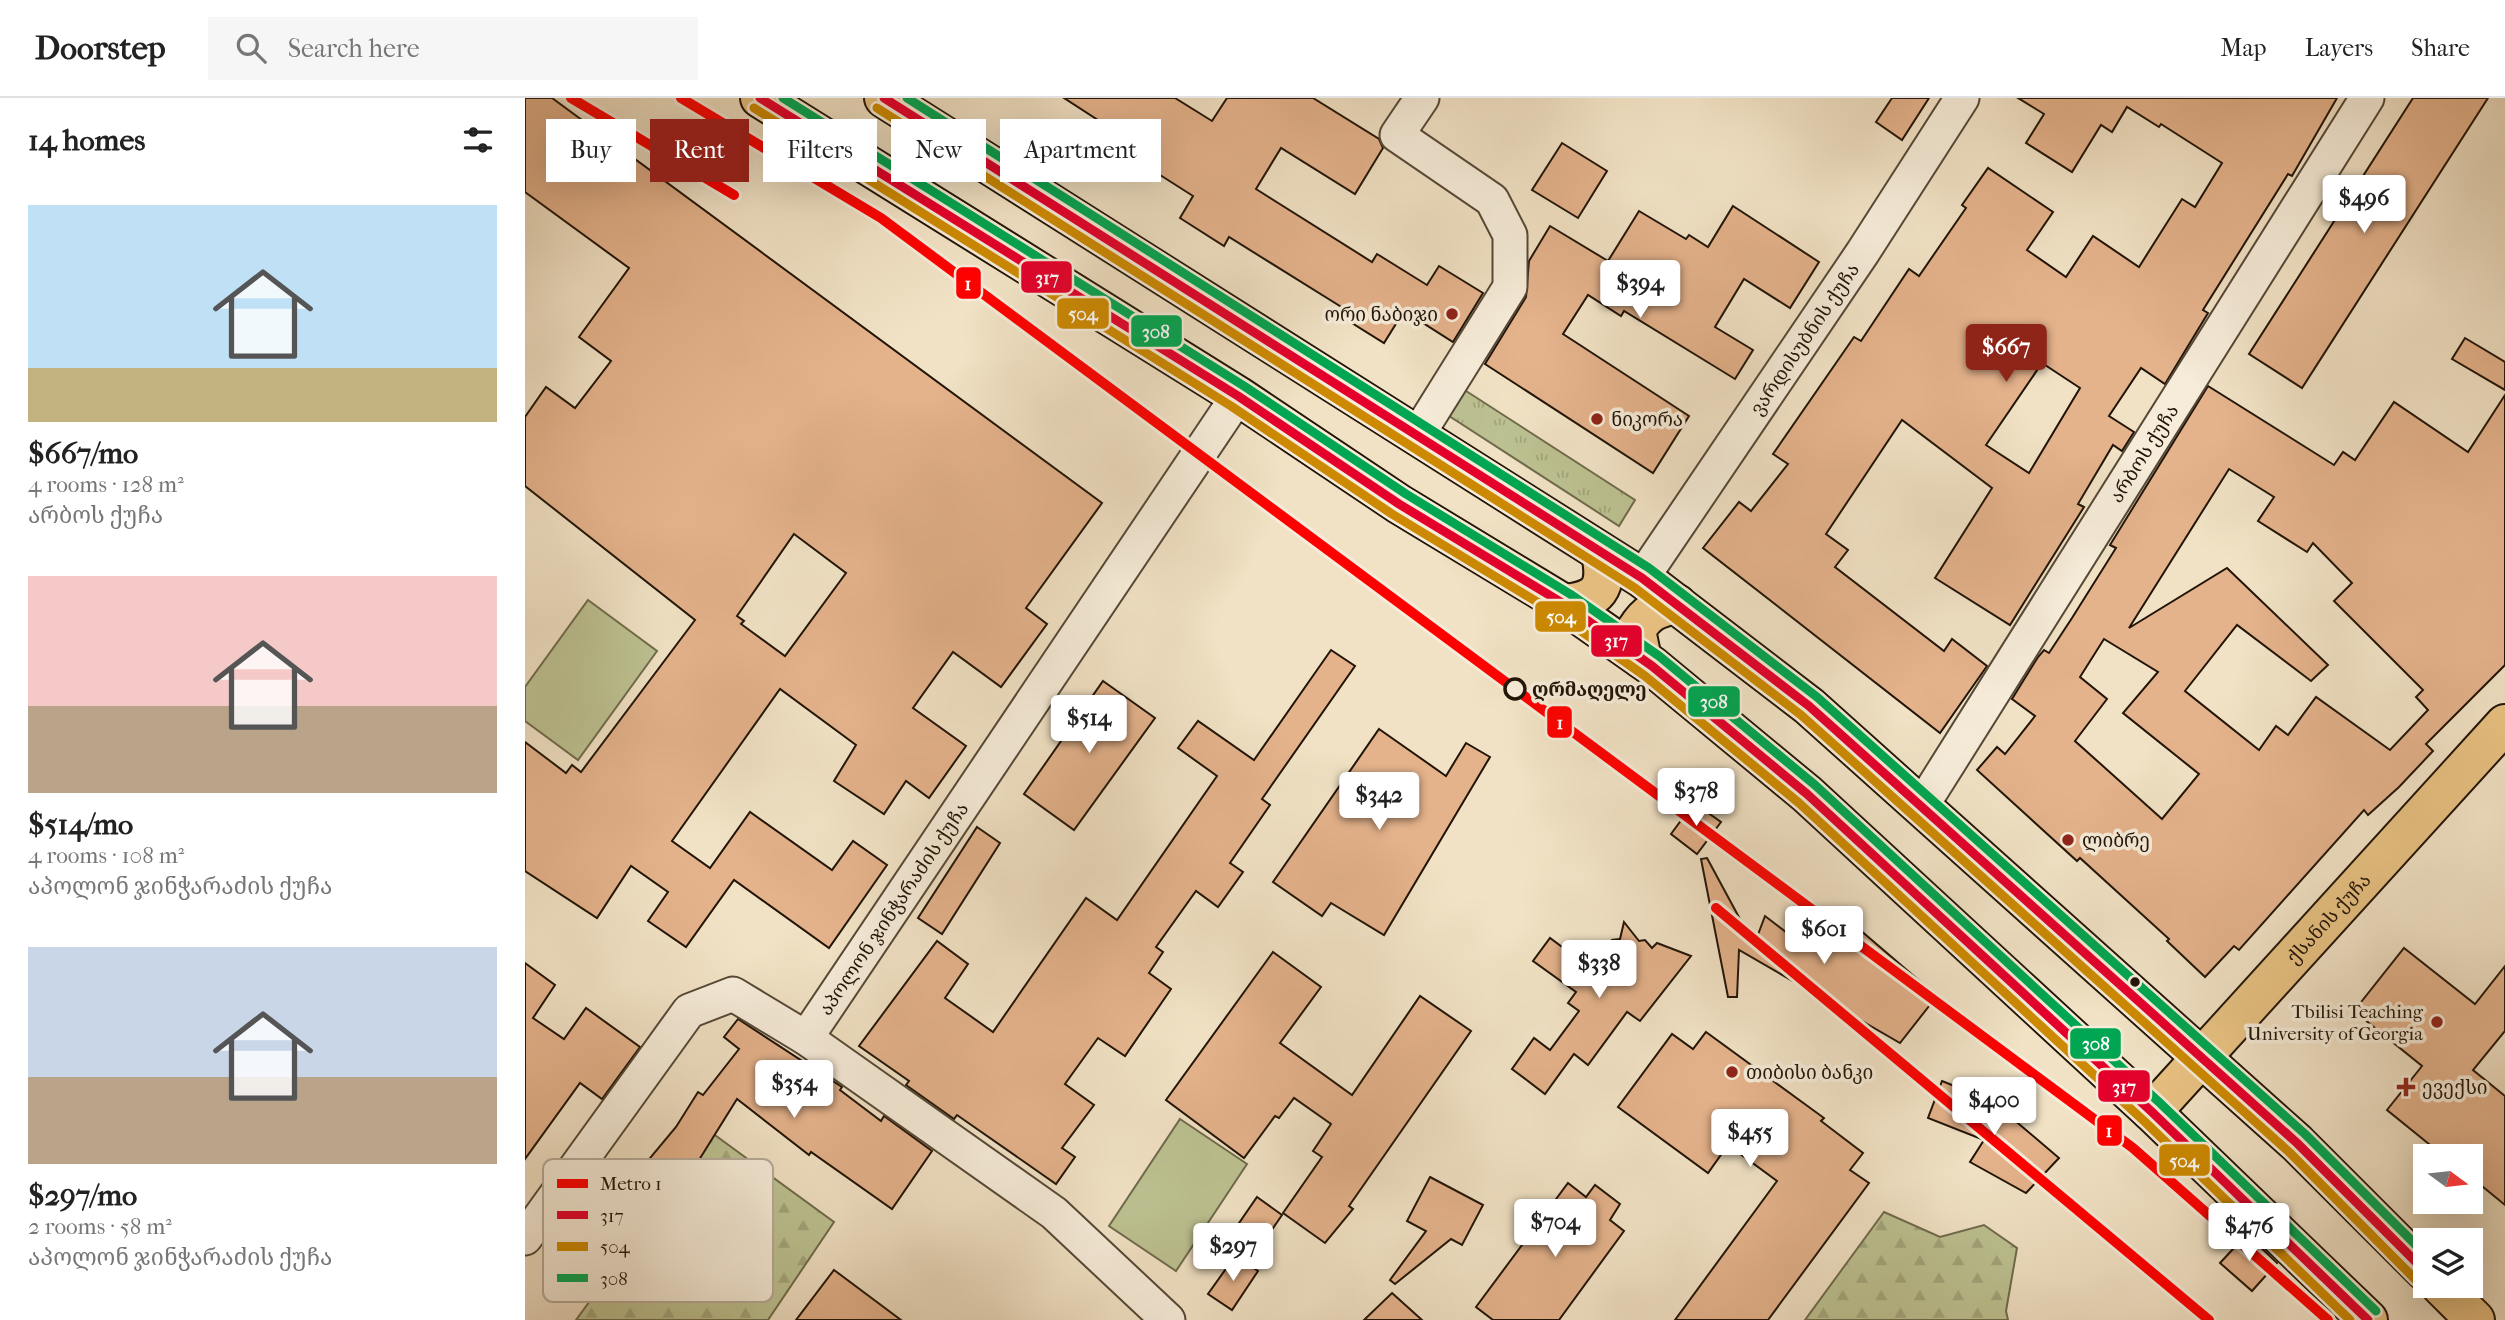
<!DOCTYPE html>
<meta charset="utf-8">
<style>
body{margin:0;font-family:"IM FELL French Canon","Noto Serif Georgian",serif;background:#f6f6f6;color:#222;height:100vh;display:flex;flex-direction:column;font-size:26px;white-space:nowrap}
*{box-sizing:border-box;margin:0}
p{font-size:23px;color:#767676}
.icon{flex:none;width:38px;height:38px;fill:none;stroke:currentColor;stroke-width:2;stroke-linecap:round;stroke-linejoin:round}
.map{position:relative;flex:1;overflow:hidden}
.details{display:flex;flex-direction:column;background:#fff;width:525px}
.details>*{flex:none}
.guide{position:absolute;left:21px;top:21px;width:665px;height:63px;display:flex;gap:14px}
.needle{width:46px;rotate:105deg}
.tools{position:absolute;left:1888px;top:1046px;display:grid;gap:14px}
.tools a{display:grid;place-items:center;width:70px;height:70px;border-radius:0px;background:#fff;box-shadow:0 7px 28px #0002;font-size:35px}
.price{position:absolute;translate:-50% -60px;padding:0 16px;border-radius:7px;background:#fff;color:#222;font-size:23px;line-height:46px;filter:drop-shadow(0 2px 4px #0008)}
.price::after{content:'';position:absolute;left:50%;top:42px;width:21px;height:16px;margin-left:-10px;background:inherit;clip-path:polygon(0 0,100% 0,50% 100%)}
.price.on{background:#8f2418;color:#fff}
ul{padding:0;list-style:none}
li{display:grid;align-content:center;gap:14px;height:371px;padding:0 28px}
li span{display:grid;place-items:center;height:217px;border-radius:0px;color:#555}
li>.icon{margin-inline-start:auto}
span .icon{width:126px;height:126px;fill:#fffc;stroke-width:1}
li b{font-size:30px}
h2{display:flex;justify-content:space-between;align-items:center;height:84px;padding:0 28px;font-size:30px}
.pill{padding:0 24px;border-radius:0px;background:#fff;box-shadow:0 7px 28px #0002;font-size:24px;line-height:63px}
.pill.on{background:#8f2418;color:#fff}
header{display:flex;align-items:center;gap:42px;box-sizing:border-box;height:98px;padding:0 35px;background:#fff;border-bottom:2px solid #e0e0e0}
header strong{font-size:33px}
nav{display:flex;gap:38px;margin-inline-start:auto;font-size:24px}
.search{width:490px;height:63px;background:#f6f6f6;display:flex;align-items:center;gap:18px;box-sizing:border-box;padding:0 24px;border-radius:0px;color:#767676;font-size:26px}
main{display:flex;flex:1;min-height:0}
.map>svg:first-child{display:block}
</style>
<header>
<strong>Doorstep</strong>
<div class="search"><svg class="icon" aria-label="search" viewBox="0 0 24 24"><circle cx="10" cy="10" r="6"/><path d="M15 15l6 6"/></svg>Search here</div>
<nav><a>Map</a><a>Layers</a><a>Share</a></nav>
</header>
<main>
<section class="details">
<h2>14 homes<svg class="icon" aria-label="filters" viewBox="0 0 24 24"><path d="M4 7h16M4 17h16"/><circle cx="9" cy="7" r="2"/><circle cx="15" cy="17" r="2"/></svg></h2>
<ul>
<li><span style="background:linear-gradient(#bfe0f5 75%,#c2b280 0)"><svg class="icon" aria-label="home" viewBox="0 0 24 24"><path d="M3 11l9-7 9 7M6 9v11h12V9"/></svg></span><div><b>$667/mo</b><p>4 rooms · 128 m²</p><p>არბოს ქუჩა</p></div></li>
<li><span style="background:linear-gradient(#f6c9c9 60%,#b9a48a 0)"><svg class="icon" aria-label="home" viewBox="0 0 24 24"><path d="M3 11l9-7 9 7M6 9v11h12V9"/></svg></span><div><b>$514/mo</b><p>4 rooms · 108 m²</p><p>აპოლონ ჯინჭარაძის ქუჩა</p></div></li>
<li><span style="background:linear-gradient(#c9d6e8 60%,#b9a48a 0)"><svg class="icon" aria-label="home" viewBox="0 0 24 24"><path d="M3 11l9-7 9 7M6 9v11h12V9"/></svg></span><div><b>$297/mo</b><p>2 rooms · 58 m²</p><p>აპოლონ ჯინჭარაძის ქუჩა</p></div></li>
</ul>
</section>
<div class="map">
<svg width="1980" height="1222" viewBox="0 0 1980 1222">
<defs>
<pattern id="grass-tufts" width="24" height="20" patternUnits="userSpaceOnUse" patternTransform="scale(1.75)"><rect width="24" height="20" fill="#bdc292"/><path d="M3 7l-1-3M5 7V3M7 7l1-3M15 17l-1-3M17 17v-4M19 17l1-3" fill="none" stroke="#a2a67c"/></pattern>
<pattern id="forest-firs" width="22" height="20" patternUnits="userSpaceOnUse" patternTransform="scale(1.75)"><rect width="22" height="20" fill="#bdc292"/><path d="M5 1l3.5 6h-7zM16 11l3.5 6h-7z" fill="#a2a67c"/></pattern>
</defs>
<rect width="100%" height="100%" fill="#f1e2c5"/>
<filter id="stains"><feTurbulence type="fractalNoise" baseFrequency=".00286" numOctaves="4"/><feColorMatrix values="0 0 0 0 .2 0 0 0 0 .09 0 0 0 0 .02 0 0 0 .5 -.17"/></filter>
<radialGradient id="worn" r=".72"><stop offset=".6" stop-color="#630" stop-opacity="0"/><stop offset="1" stop-color="#630" stop-opacity=".3"/></radialGradient>
<!-- grass -->
<polygon fill="url(#grass-tufts)" stroke="#6f6b4c" stroke-width="2" points="938,291 1110,402 1094,428 921,316"/>
<!-- forest -->
<g fill="url(#forest-firs)" stroke="#6f6b4c" stroke-width="2">
<polygon points="183,1032 309,1124 243,1222 51,1222 132,1111"/>
<polygon points="1359,1114 1415,1139 1459,1127 1492,1150 1481,1213 1483,1222 1280,1222"/>
</g>
<!-- pitch -->
<g fill="#bdc292" stroke="#6f6b4c" stroke-width="2">
<polygon points="63,502 132,553 53,662 0,623 0,589"/>
<polygon points="655,1021 722,1066 651,1173 584,1128"/>
</g>
<!-- building -->
<g fill="#e4b28b" stroke="#211407" stroke-width="2" fill-rule="evenodd">
<path d="M0,0H27L577,405L501,510L522,526L476,589L428,554L388,610L441,648L404,700L381,683L359,716L309,683L331,647L255,591L147,743L185,770L225,714L307,772L328,743L362,767L304,850L209,782L161,849L123,823L143,794L106,768L72,820L0,773V644L41,675L47,667L56,674L170,522L0,388V319L21,289L50,310L86,263L54,239L104,170L0,94ZM269,436L321,475L260,558L216,526L219,523L212,518Z"/>
<polygon points="539,0 650,0 687,23 702,0 788,0 854,41 858,50 830,96 756,50 731,91 847,164 852,156 902,187 914,168 958,195 928,244 879,213 859,245 814,217 818,210 704,139 699,148 655,120 668,98 610,61 616,50"/>
<polygon points="1367,0 1404,0 1377,42 1351,24"/>
<path d="M1493,0H1812L1767,78L1763,76L1678,212L1683,215L1640,286L1616,270L1584,318L1609,334L1597,353L1588,347L1553,406L1559,409L1485,527L1410,480L1467,390L1377,322L1301,436L1323,452L1310,469L1419,553L1427,541L1462,568L1415,635L1178,450L1214,404L1226,413L1263,366L1248,356L1329,239L1336,243L1384,171L1394,178L1441,110L1437,107L1463,70L1528,114L1502,152L1541,179L1568,138L1614,169L1657,101L1670,109L1697,65L1636,26L1634,29L1602,9L1587,34L1576,27L1547,74L1501,45L1519,16ZM1517,265L1555,290L1504,375L1461,347Z"/>
<polygon points="1888,0 1963,0 1777,290 1724,256"/>
<polygon points="1037,45 1082,73 1053,120 1007,92"/>
<polygon points="1208,108 1294,164 1265,210 1219,181 1190,229 1228,252 1210,281 1099,213 1096,218 1063,197 1038,236 1164,318 1128,375 960,266 1001,199 1004,163 1025,128 1083,163 1114,113 1161,141 1164,137 1183,149"/>
<polygon points="1940,240 1980,264 1980,292 1927,261"/>
<path d="M1683,288L1809,367L1818,354L1830,362L1869,304L1943,354L1980,297V567L1901,646L1908,653L1874,689L1843,717L1839,712L1714,852L1709,848L1680,879L1642,843L1644,841L1555,760L1552,763L1452,672L1472,649L1480,656L1510,618L1487,601L1513,559L1519,552L1524,555L1547,520L1591,450L1585,447ZM1704,371L1749,399L1733,423L1782,454L1788,445L1827,485L1809,503L1898,592L1891,599L1903,612L1865,652L1791,599L1763,637L1751,628L1734,652L1660,593L1712,527L1786,583L1803,567L1702,470L1604,530ZM1579,541L1633,574L1598,615L1674,676L1637,721L1550,643L1582,601L1555,579Z"/>
<polygon points="806,552 830,568 737,701 745,707 705,765 718,774 693,809 671,793 631,849 638,854 624,875 646,891 600,958 573,940 540,986 569,1007 537,1050 550,1059 531,1086 432,1017 429,1021 381,987 384,983 334,948 412,843 443,866 420,900 468,934 561,800 592,822 692,678 653,650 673,623 729,662"/>
<polygon points="578,583 630,620 549,732 499,696"/>
<polygon points="854,631 921,678 941,645 965,659 859,837 806,805 797,818 748,784"/>
<polygon points="1169,705 1196,724 1172,756 1146,736"/>
<polygon points="452,729 475,745 417,836 393,820"/>
<polygon points="1182,760 1229,847 1240,818 1282,850 1314,814 1412,898 1375,945 1214,852 1212,899 1203,899 1176,761"/>
<polygon points="1099,824 1114,843 1120,842 1127,850 1132,845 1166,858 1115,923 1102,914 1063,967 1049,956 1020,996 987,971 1009,940 1025,952 1054,913 1043,905 1051,894 1008,863 1025,840 1073,876 1087,842 1095,841"/>
<polygon points="1879,850 1950,906 1980,868 1980,933 1948,972 1980,998 1980,1107 1946,1079 1946,1059 1920,1059 1862,1012 1897,968 1829,913"/>
<polygon points="748,854 796,889 755,945 827,997 895,898 946,933 824,1108 828,1111 800,1145 758,1115 797,1059 788,1053 806,1026 769,1000 754,1020 750,1018 719,1060 641,1002"/>
<polygon points="0,865 30,887 8,920 39,941 61,910 115,949 77,1001 55,985 0,1061"/>
<polygon points="213,921 317,989 315,992 356,1023 359,1018 407,1053 367,1111 286,1054 284,1057 212,1001 174,1062 150,1091 120,1066 151,1029 173,994 178,997 214,951 199,939"/>
<polygon points="1181,934 1299,1020 1296,1023 1338,1055 1325,1072 1344,1085 1243,1222 1150,1222 1252,1083 1203,1047 1183,1075 1093,1009 1147,936 1168,951"/>
<polygon points="1417,983 1467,1003 1534,1060 1501,1095 1445,1064 1459,1042 1403,1020"/>
<polygon points="905,1079 958,1107 937,1147 926,1141 870,1186 865,1182 901,1133 882,1123"/>
<polygon points="1043,1085 1061,1099 1070,1087 1095,1106 1085,1122 1099,1133 1034,1222 968,1222 951,1209"/>
<polygon points="732,1099 757,1117 726,1162 701,1144"/>
<polygon points="1722,1136 1752,1165 1727,1193 1695,1165"/>
<polygon points="710,1158 733,1173 707,1212 683,1196"/>
<polygon points="309,1172 376,1222 271,1222"/>
<polygon points="867,1195 897,1222 839,1222"/>
</g>
<g fill="none" stroke-linecap="round" stroke-linejoin="round">
<defs>
<g id="minor">
<polyline points="892,338 985,189 985,137 967,102 872,37 897,0"/>
<path id="s1" d="M1117,480L1338,154L1437,0"/>
<path id="s2" d="M1396,709L1842,0"/>
<path id="s3" d="M281,940L713,298"/>
<polyline points="0,1140 164,913 208,896 281,940 529,1115 643,1222"/>
</g>
<g id="major">
<polyline points="235,0 713,298 874,406 1039,506 1127,568 1282,696 1627,1014 1843,1222"/>
<polyline points="359,0 1117,480 1284,608 1772,1045 1900,1173"/>
<path d="M1039,506C1074,502 1083,491 1076,455"/>
<path d="M1117,561L1111,532C1122,514 1131,510 1152,506"/>
<path id="s4" d="M1627,1014L1980,626"/>
<polyline points="1916,1188 1950,1222"/>
</g>
</defs>
<!-- minor casing -->
<use href="#minor" stroke="#554836" stroke-width="37"/>
<!-- major casing -->
<use href="#major" stroke="#211407" stroke-width="42"/>
<!-- minor -->
<use href="#minor" stroke="#f6ecd9" stroke-width="33"/>
<!-- major -->
<use href="#major" stroke="#e8c182" stroke-width="38"/>
<defs>
<g id="bus-1">
<polyline points="235,0 713,298 874,406 1039,506 1127,568 1282,696 1627,1014 1843,1222"/>
<polyline points="359,0 1117,480 1284,608 1772,1045 1900,1173"/>
</g>
<g id="bus-2">
<polyline points="229,10 706,308 867,416 1032,516 1120,578 1274,705 1619,1023 1825,1222"/>
<polyline points="352,10 1110,490 1276,617 1764,1054 1891,1182"/>
</g>
<g id="bus-3">
<polyline points="258,0 719,288 881,396 1045,496 1134,558 1290,687 1635,1005 1851,1213"/>
<polyline points="382,0 1124,470 1292,599 1780,1036 1900,1156"/>
</g>
</defs>
<!-- bus-1 casing -->
<use href="#bus-1" stroke="#f6ecd9" stroke-width="14"/>
<!-- bus-2 casing -->
<use href="#bus-2" stroke="#f6ecd9" stroke-width="14"/>
<!-- bus-3 casing -->
<use href="#bus-3" stroke="#f6ecd9" stroke-width="14"/>
<!-- bus-1 -->
<use href="#bus-1" stroke="#e4002b" stroke-width="9"/>
<!-- bus-2 -->
<use href="#bus-2" stroke="#cc8901" stroke-width="9"/>
<!-- bus-3 -->
<use href="#bus-3" stroke="#00a651" stroke-width="9"/>
<defs>
<g id="metro-1">
<polyline points="46,0 209,97"/>
<polyline points="156,0 356,120 1608,1050 1803,1222"/>
<polyline points="1191,810 1684,1222"/>
</g>
</defs>
<!-- metro-1 casing -->
<use href="#metro-1" stroke="#f6ecd9" stroke-width="16"/>
<!-- metro-1 -->
<use href="#metro-1" stroke="#f00" stroke-width="10"/>
</g>
<!-- markers -->
<g fill="#8f2418" stroke="#f6ecd9" stroke-width="2.5">
<circle cx="927" cy="216" r="7"/>
<circle cx="1072" cy="321" r="7"/>
<circle cx="1543" cy="742" r="7"/>
<circle cx="1912" cy="924" r="7"/>
<circle cx="1207" cy="974" r="7"/>
<path d="M1877.5 978.5h7v7h7v7h-7v7h-7v-7h-7v-7h7z"/>
</g>
<circle fill="#f6ecd9" stroke="#211407" stroke-width="3.5" cx="990" cy="591" r="10"/>
<circle fill="#211407" stroke="#f6ecd9" stroke-width="2.5" cx="1610" cy="884" r="6"/>
<g text-anchor="middle" stroke-width="7" stroke-linejoin="round" paint-order="stroke">
<!-- poi labels -->
<g font-size="19" fill="#211407" stroke="#f6ecd9" text-anchor="start">
<text x="913" y="223" text-anchor="end">ორი ნაბიჯი</text>
<text x="1086" y="328">ნიკორა</text>
<text x="1557" y="749">ლიბრე</text>
<text x="1898" y="920" text-anchor="end">Tbilisi Teaching<tspan x="1898" dy="22">University of Georgia</tspan></text>
<text x="1221" y="981">თიბისი ბანკი</text>
<text x="1897" y="996">ევექსი</text>
</g>
<!-- street labels -->
<g font-size="19" fill="#211407" stroke="#f6ecd9">
<text dy="7" stroke="none"><textPath href="#s1" startOffset="289">ვარდისუბნის ქუჩა</textPath></text>
<text dy="7" stroke="none"><textPath href="#s2" startOffset="418">არბოს ქუჩა</textPath></text>
<text dy="7" stroke="none"><textPath href="#s3" startOffset="156">აპოლონ ჯინჭარაძის ქუჩა</textPath></text>
<text dy="7" stroke="none"><textPath href="#s4" startOffset="262">ქსანის ქუჩა</textPath></text>
</g>
<!-- stop labels -->
<g font-size="19" font-weight="bold" fill="#211407" stroke="#f6ecd9" text-anchor="start">
<text x="1007" y="598">ღრმაღელე</text>
</g>
</g>
<!-- legend -->
<rect x="18" y="1061" width="230" height="143" rx="10" fill="#f6ecd9" stroke="#b6ab9a" stroke-width="2"/>
<rect x="32" y="1081" width="31" height="9" fill="#f00"/>
<rect x="32" y="1113" width="31" height="8" fill="#e4002b"/>
<rect x="32" y="1144" width="31" height="9" fill="#cc8901"/>
<rect x="32" y="1176" width="31" height="8" fill="#00a651"/>
<g font-size="19" fill="#211407">
<text x="75" y="1092">Metro 1</text>
<text x="75" y="1124">317</text>
<text x="75" y="1155">504</text>
<text x="75" y="1187">308</text>
</g>
<g stroke="#f6ecd9" stroke-width="2.5">
<rect x="495" y="162" width="53" height="34" rx="7" fill="#e4002b"/>
<rect x="430" y="168" width="27" height="34" rx="7" fill="#f00"/>
<rect x="531" y="199" width="54" height="33" rx="7" fill="#cc8901"/>
<rect x="605" y="216" width="53" height="34" rx="7" fill="#00a651"/>
<rect x="1009" y="502" width="53" height="33" rx="7" fill="#cc8901"/>
<rect x="1065" y="526" width="53" height="34" rx="7" fill="#e4002b"/>
<rect x="1162" y="587" width="54" height="33" rx="7" fill="#00a651"/>
<rect x="1021" y="607" width="27" height="34" rx="7" fill="#f00"/>
<rect x="1544" y="929" width="53" height="33" rx="7" fill="#00a651"/>
<rect x="1572" y="971" width="54" height="34" rx="7" fill="#e4002b"/>
<rect x="1571" y="1016" width="27" height="33" rx="7" fill="#f00"/>
<rect x="1633" y="1045" width="53" height="34" rx="7" fill="#cc8901"/>
</g>
<g font-size="19" text-anchor="middle" font-weight="bold" fill="#fff">
<text x="522" y="186">317</text>
<text x="443" y="192">1</text>
<text x="558" y="222">504</text>
<text x="631" y="240">308</text>
<text x="1036" y="525">504</text>
<text x="1091" y="549">317</text>
<text x="1189" y="610">308</text>
<text x="1035" y="631">1</text>
<text x="1571" y="952">308</text>
<text x="1599" y="995">317</text>
<text x="1584" y="1039">1</text>
<text x="1659" y="1069">504</text>
</g>
<rect width="100%" height="100%" filter="url(#stains)"/>
<rect width="100%" height="100%" fill="url(#worn)"/>
</svg>
<div class="tools">
<a><svg class="needle" viewBox="-14 -14 28 28"><path d="M0-13l5 13h-10z" fill="#e53935"/><path d="M0 13l5-13h-10z" fill="#767676"/></svg></a>
<a><svg class="icon" aria-label="layers" viewBox="0 0 24 24"><path d="M12 4l9 5-9 5-9-5zM3 14l9 5 9-5"/></svg></a>
</div>
<b class="price" style="left:1839px;top:137px">$496</b>
<b class="price" style="left:1115px;top:222px">$394</b>
<b class="price on" style="left:1481px;top:286px">$667</b>
<b class="price" style="left:564px;top:657px">$514</b>
<b class="price" style="left:1171px;top:730px">$378</b>
<b class="price" style="left:854px;top:734px">$342</b>
<b class="price" style="left:1299px;top:868px">$601</b>
<b class="price" style="left:1074px;top:902px">$338</b>
<b class="price" style="left:269px;top:1022px">$354</b>
<b class="price" style="left:1469px;top:1039px">$400</b>
<b class="price" style="left:1225px;top:1071px">$455</b>
<b class="price" style="left:1030px;top:1161px">$704</b>
<b class="price" style="left:1724px;top:1165px">$476</b>
<b class="price" style="left:708px;top:1185px">$297</b>
<div class="guide">
<a class="pill">Buy</a>
<a class="pill on">Rent</a>
<a class="pill">Filters</a>
<a class="pill">New</a>
<a class="pill">Apartment</a>
</div>
</div>
</main>
